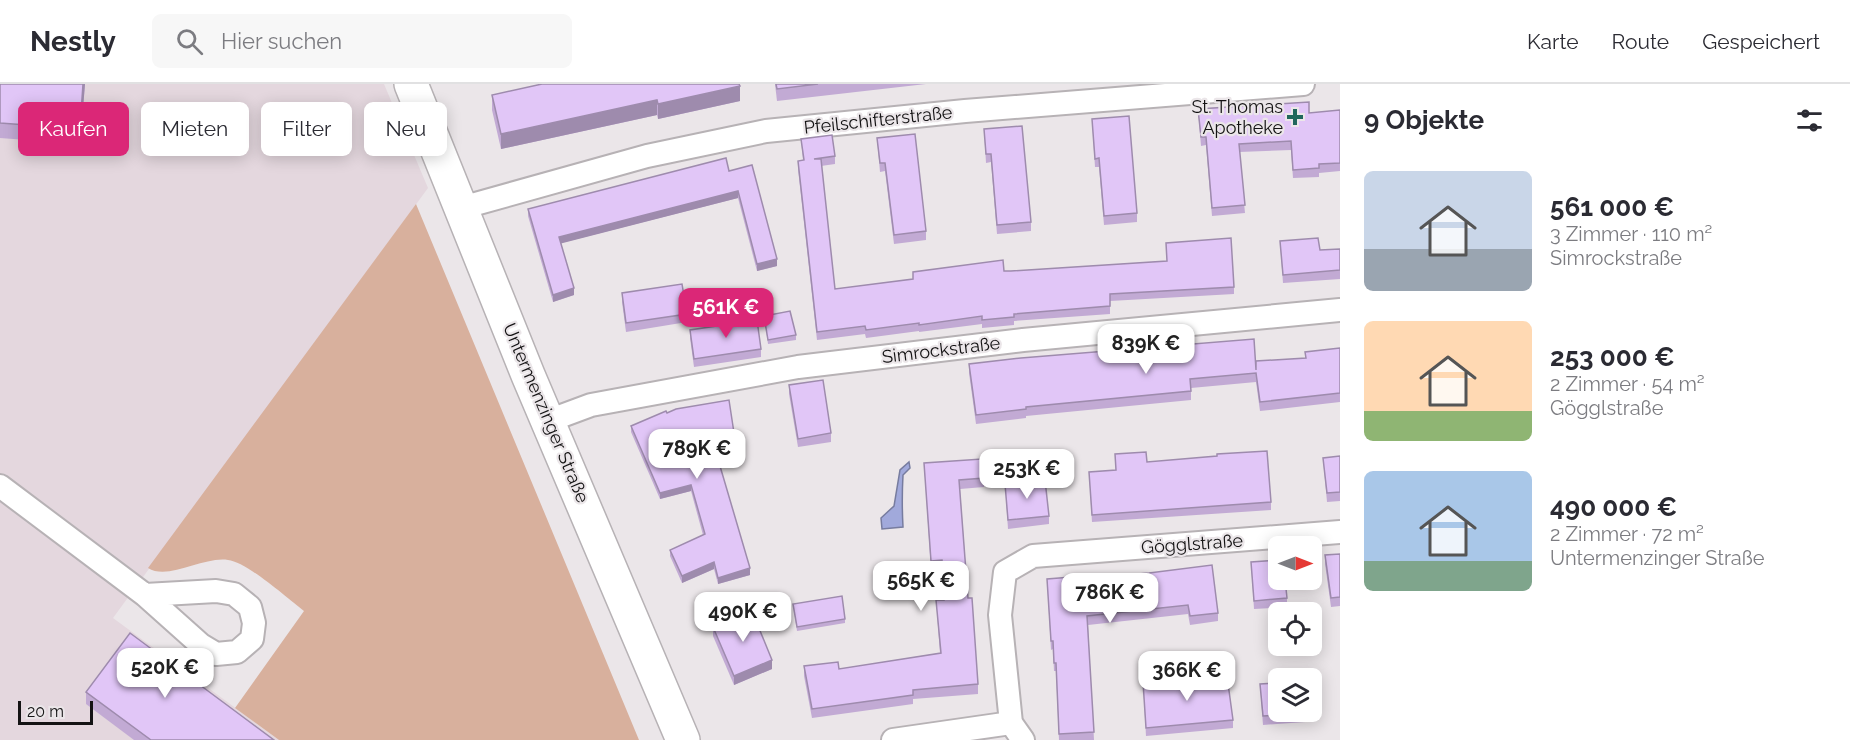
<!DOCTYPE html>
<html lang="de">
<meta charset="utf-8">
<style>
body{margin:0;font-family:Raleway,sans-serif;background:#f7f7f7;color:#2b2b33;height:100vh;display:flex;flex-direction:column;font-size:22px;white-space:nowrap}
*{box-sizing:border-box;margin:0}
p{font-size:20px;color:#7c7c81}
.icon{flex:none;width:33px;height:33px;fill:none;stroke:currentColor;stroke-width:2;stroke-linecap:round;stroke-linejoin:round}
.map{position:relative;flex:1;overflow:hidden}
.details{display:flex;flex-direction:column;background:#fff;width:510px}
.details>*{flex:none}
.top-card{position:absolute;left:18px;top:18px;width:570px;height:54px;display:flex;gap:12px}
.needle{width:39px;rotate:90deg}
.controls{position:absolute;left:1268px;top:452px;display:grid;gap:12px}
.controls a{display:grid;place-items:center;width:54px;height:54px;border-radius:9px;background:#fff;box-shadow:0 3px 15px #0003;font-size:30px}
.scale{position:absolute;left:18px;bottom:15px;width:75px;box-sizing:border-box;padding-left:6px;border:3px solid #141314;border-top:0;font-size:16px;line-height:21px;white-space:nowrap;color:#141314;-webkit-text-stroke:4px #ebe6e9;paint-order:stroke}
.price{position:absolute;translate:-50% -51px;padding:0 14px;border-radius:12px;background:#fff;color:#222;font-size:20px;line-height:39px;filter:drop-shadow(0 2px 3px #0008)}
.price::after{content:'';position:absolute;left:50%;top:36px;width:18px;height:14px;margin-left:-9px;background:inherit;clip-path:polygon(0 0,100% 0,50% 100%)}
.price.selected{background:#db2777;color:#fff}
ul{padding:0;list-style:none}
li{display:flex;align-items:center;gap:18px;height:150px;padding:0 24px}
li span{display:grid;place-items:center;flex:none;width:168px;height:120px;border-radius:9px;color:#555}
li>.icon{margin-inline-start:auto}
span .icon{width:72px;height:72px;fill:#fffc;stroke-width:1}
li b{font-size:26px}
h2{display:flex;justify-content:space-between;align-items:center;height:72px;padding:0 24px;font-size:26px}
.chip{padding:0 21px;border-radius:9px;background:#fff;box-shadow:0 3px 15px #0003;font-size:21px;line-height:54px}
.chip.selected{background:#db2777;color:#fff}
header{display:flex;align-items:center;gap:36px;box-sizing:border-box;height:84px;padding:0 30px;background:#fff;border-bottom:2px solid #e1e1e2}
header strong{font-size:28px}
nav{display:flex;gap:33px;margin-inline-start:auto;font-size:21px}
.search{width:420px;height:54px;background:#f7f7f7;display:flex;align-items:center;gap:15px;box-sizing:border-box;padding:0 21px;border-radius:9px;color:#7c7c81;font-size:22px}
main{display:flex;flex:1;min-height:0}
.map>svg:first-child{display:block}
</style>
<header>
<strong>Nestly</strong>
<div class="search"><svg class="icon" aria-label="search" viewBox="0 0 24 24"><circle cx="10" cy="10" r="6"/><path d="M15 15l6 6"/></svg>Hier suchen</div>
<nav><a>Karte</a><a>Route</a><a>Gespeichert</a></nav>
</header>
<main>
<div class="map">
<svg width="1340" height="656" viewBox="0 0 1340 656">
<rect width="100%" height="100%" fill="#ebe6e9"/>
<!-- built -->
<polygon fill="#e4d7de" points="0,0 384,0 428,104 113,534 279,656 0,656"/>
<!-- green -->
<path fill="#d8b09d" d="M416,120L639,656H279L235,624L304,527C287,514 247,478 228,476C204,472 168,497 148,484Z"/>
<!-- water -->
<path fill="#a1a9db" stroke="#777c9f" stroke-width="1.5" d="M909,378L910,384L903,391C902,409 902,425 903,443L882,445L881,434L894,422L900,386Z"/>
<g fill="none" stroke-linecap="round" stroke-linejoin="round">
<defs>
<g id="street">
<polyline points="461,124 647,72 766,47 965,27 1303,0"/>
<polyline points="548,337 591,321 798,283 1023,256 1340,226"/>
<polyline points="0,402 145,511 201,561 216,570 237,568 252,555 254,539 250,523 234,510 216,507 145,511"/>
<polyline points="893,656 1011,639"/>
<polyline points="1023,656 1011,639 1000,531 1005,488 1033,472 1340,448"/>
</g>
<polyline id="secondary" points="411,0 528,291 683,656"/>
</defs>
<!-- street casing -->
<use href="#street" stroke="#b7b2b5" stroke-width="26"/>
<!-- secondary casing -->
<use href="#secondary" stroke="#b7b2b5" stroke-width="36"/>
<!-- street -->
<use href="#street" stroke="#fff" stroke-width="22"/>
<!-- secondary -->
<use href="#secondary" stroke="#fff" stroke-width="33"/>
</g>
<!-- wall -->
<g fill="#c2aad4">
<polygon points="0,0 85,0 80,60 0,54"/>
<polygon points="775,0 926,0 777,17"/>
<polygon points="492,11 740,17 658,35 657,31 501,65 492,26"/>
<polygon points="1198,25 1309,29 1340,26 1340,87 1319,89 1319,93 1293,94 1291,66 1239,68 1245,129 1212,132 1206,61 1201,62"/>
<polygon points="1092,35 1137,129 1137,138 1104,141 1099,83 1095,83"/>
<polygon points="984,45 1031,138 1031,147 997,150 991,78 986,79"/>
<polygon points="877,54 926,147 926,156 894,160 885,87 880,88"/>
<polygon points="801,55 835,72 835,80 821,82 835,205 913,195 913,188 1011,187 1167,177 1166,159 1234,203 1234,210 1110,217 1110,230 1014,237 1014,241 982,244 982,240 919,248 919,247 866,254 865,250 817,256 798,85 798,77 803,76"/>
<polygon points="729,87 777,182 757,187 738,114 561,159 574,211 553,218 528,132 528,125"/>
<polygon points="1280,157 1320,166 1340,165 1340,195 1283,199"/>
<polygon points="622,209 687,230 687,238 626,248 622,218"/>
<polygon points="764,232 796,251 796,256 768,260"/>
<polygon points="690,246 761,265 761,273 694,283 690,254"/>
<polygon points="1340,264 1340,318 1260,327 1256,298 1191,304 1191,316 1026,332 1026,334 976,340 969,289 969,280 1256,279 1305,275 1305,268"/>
<polygon points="789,301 831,349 831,358 798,363 789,310"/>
<polygon points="667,329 736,362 736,368 717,371 750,491 718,500 714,485 682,499 670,472 670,466 703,451 691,407 660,415 631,348 631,342"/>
<polygon points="1115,370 1147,378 1271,418 1271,426 1092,438 1089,388 1116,386"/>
<polygon points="1340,372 1340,417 1327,418 1323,374"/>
<polygon points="924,379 984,394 984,403 960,405 968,514 978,600 978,610 913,615 913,620 812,634 804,592 804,582 839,585 940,569 936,516 944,516 942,485 931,486"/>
<polygon points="1005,400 1049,432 1049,440 1008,445"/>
<polygon points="1340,470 1340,522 1331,523 1325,480 1325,471"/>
<polygon points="1251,478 1287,514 1287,523 1254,525"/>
<polygon points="1047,495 1085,495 1218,529 1218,537 1190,541 1188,530 1088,541 1094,656 1059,656 1056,587 1054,587 1053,565 1051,566"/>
<polygon points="793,520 845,535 845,539 797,547"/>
<polygon points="713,543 772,585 734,601 713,552"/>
<polygon points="1143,598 1233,636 1233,644 1146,652"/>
<polygon points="1260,600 1304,627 1305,638 1263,641"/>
<polygon points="86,608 274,656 134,656 86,620"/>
</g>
<!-- shaded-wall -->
<g fill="#9e8bad">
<polygon points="83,0 85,0 80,60 80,45"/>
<polygon points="740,2 740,17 658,35 658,20"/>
<polygon points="657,16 657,31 501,65 501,50"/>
<polygon points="738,107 738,114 559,160 559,153"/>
<polygon points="777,175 777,182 757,187 757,180"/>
<polygon points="574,204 574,211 553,218 553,211"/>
<polygon points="691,401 691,407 660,415 660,409"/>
<polygon points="714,478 714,485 682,499 682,492"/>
<polygon points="750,484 750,491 718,500 718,494"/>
<polygon points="772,576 772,585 734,601 734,592"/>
</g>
<!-- building -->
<g fill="#e1c6f7" stroke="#9e8bad" stroke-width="1.5">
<polygon points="0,0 83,0 80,45 0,39"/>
<polygon points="542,0 739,0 740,2 658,20 657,16 501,50 492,11"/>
<polygon points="776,0 818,0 777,5"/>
<polygon points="1309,18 1309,29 1340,26 1340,79 1319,80 1319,84 1293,86 1291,57 1239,60 1245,121 1212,124 1206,53 1201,53 1198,25"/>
<polygon points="1129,32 1137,129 1104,132 1099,74 1095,75 1092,35"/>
<polygon points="1022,42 1031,138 997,141 991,70 986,70 984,45"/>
<polygon points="915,50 926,147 894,151 885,79 880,79 877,54"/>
<polygon points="832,51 835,72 814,75 821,75 835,205 913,195 913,188 1003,176 1004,187 1011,187 1167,177 1166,159 1231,154 1234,203 1110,210 1110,222 1014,230 1014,233 982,236 982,232 919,241 919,239 866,246 865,242 817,248 798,77 804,76 801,55"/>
<polygon points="726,74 729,87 752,81 777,175 757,180 738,107 559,153 574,204 553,211 528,125"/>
<polygon points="1318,154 1320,166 1340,165 1340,186 1283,191 1280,157"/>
<polygon points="682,200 687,230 626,239 622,209"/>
<polygon points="790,227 796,251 768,256 764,232"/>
<polygon points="757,236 761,265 694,275 690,246"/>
<polygon points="1254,255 1256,286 1256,277 1306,274 1305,268 1340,264 1340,309 1260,318 1256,289 1190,295 1191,307 1026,323 1026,325 976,331 969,280 1021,274"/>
<polygon points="823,296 831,349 798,355 789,301"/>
<polygon points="729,316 736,362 715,365 750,484 718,494 714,478 682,492 670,466 705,450 691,401 660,409 631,342 666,327 667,329 676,325"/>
<polygon points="1267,367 1271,418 1092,431 1089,388 1116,386 1115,370 1146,368 1147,378 1217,372 1217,370"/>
<polygon points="1340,372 1340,408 1327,409 1323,374"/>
<polygon points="982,375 984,394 959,396 968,514 972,514 978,600 913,606 913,611 812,625 804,582 838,578 839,585 941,569 936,516 944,516 942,476 931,477 924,379"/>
<polygon points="1045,396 1049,432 1008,436 1005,400"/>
<polygon points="1340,470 1340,513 1331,514 1325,471"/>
<polygon points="1278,476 1278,495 1285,495 1287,514 1254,517 1251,478"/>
<polygon points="1212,481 1218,529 1190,532 1188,521 1087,532 1094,648 1059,650 1056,579 1054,579 1053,557 1051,557 1047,495 1084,492 1085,495 1149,489"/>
<polygon points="842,512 845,535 797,543 793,520"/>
<polygon points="752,527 772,576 734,592 713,543"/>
<polygon points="130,549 274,656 151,656 86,608"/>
<polygon points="1227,592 1233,636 1146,644 1143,598"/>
<polygon points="1278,599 1278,627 1304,627 1305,630 1263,632 1260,600"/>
</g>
<!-- markers -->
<path fill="#20675c" stroke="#ebe6e9" stroke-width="2" d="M1292 24h6v6h6v6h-6v6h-6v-6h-6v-6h6z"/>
<g text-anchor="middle" stroke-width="4.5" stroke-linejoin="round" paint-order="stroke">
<!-- poi labels -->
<g font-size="18" fill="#141314" stroke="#ebe6e9" text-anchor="end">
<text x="1283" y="29">St. Thomas<tspan x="1283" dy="21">Apotheke</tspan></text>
</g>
<!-- street labels -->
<g font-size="18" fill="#141314" stroke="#ebe6e9">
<text transform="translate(878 36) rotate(-6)" y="6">Pfeilschifterstraße</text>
<text transform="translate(941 266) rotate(-7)" y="6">Simrockstraße</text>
<text transform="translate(546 329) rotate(67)" y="6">Untermenzinger Straße</text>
<text transform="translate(1192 460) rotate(-4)" y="6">Gögglstraße</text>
</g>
</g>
</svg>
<div class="controls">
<a><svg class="needle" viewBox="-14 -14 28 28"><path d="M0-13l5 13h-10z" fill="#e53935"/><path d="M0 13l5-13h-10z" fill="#7c7c81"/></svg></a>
<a><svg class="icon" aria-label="locate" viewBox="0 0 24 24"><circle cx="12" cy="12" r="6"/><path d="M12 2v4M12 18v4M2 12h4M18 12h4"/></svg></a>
<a><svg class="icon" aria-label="layers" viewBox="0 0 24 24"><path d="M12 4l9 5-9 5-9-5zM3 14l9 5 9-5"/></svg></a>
</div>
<div class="scale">20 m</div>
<b class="price selected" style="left:726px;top:255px">561K €</b>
<b class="price" style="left:1146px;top:291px">839K €</b>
<b class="price" style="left:697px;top:396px">789K €</b>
<b class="price" style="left:1027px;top:416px">253K €</b>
<b class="price" style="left:921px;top:528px">565K €</b>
<b class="price" style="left:1110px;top:540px">786K €</b>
<b class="price" style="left:743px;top:559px">490K €</b>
<b class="price" style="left:165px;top:615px">520K €</b>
<b class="price" style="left:1187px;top:618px">366K €</b>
<div class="top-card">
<a class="chip selected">Kaufen</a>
<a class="chip">Mieten</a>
<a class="chip">Filter</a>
<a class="chip">Neu</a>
</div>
</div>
<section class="details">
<h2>9 Objekte<svg class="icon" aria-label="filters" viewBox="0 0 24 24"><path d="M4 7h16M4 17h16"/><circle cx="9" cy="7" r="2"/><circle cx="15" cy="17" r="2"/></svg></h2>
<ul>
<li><span style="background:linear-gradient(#c9d6e8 65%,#9aa5b1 0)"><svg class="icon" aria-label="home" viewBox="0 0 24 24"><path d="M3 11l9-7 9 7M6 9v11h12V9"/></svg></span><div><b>561 000 €</b><p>3 Zimmer · 110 m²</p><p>Simrockstraße</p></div></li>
<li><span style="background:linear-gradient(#ffd9b3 75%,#8fb573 0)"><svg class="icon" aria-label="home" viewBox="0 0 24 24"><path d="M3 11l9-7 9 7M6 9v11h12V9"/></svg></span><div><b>253 000 €</b><p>2 Zimmer · 54 m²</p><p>Gögglstraße</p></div></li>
<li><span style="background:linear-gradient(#a9c7e8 75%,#7fa58c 0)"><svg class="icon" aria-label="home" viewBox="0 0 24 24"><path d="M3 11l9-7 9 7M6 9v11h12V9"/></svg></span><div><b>490 000 €</b><p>2 Zimmer · 72 m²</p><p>Untermenzinger Straße</p></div></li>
</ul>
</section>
</main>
